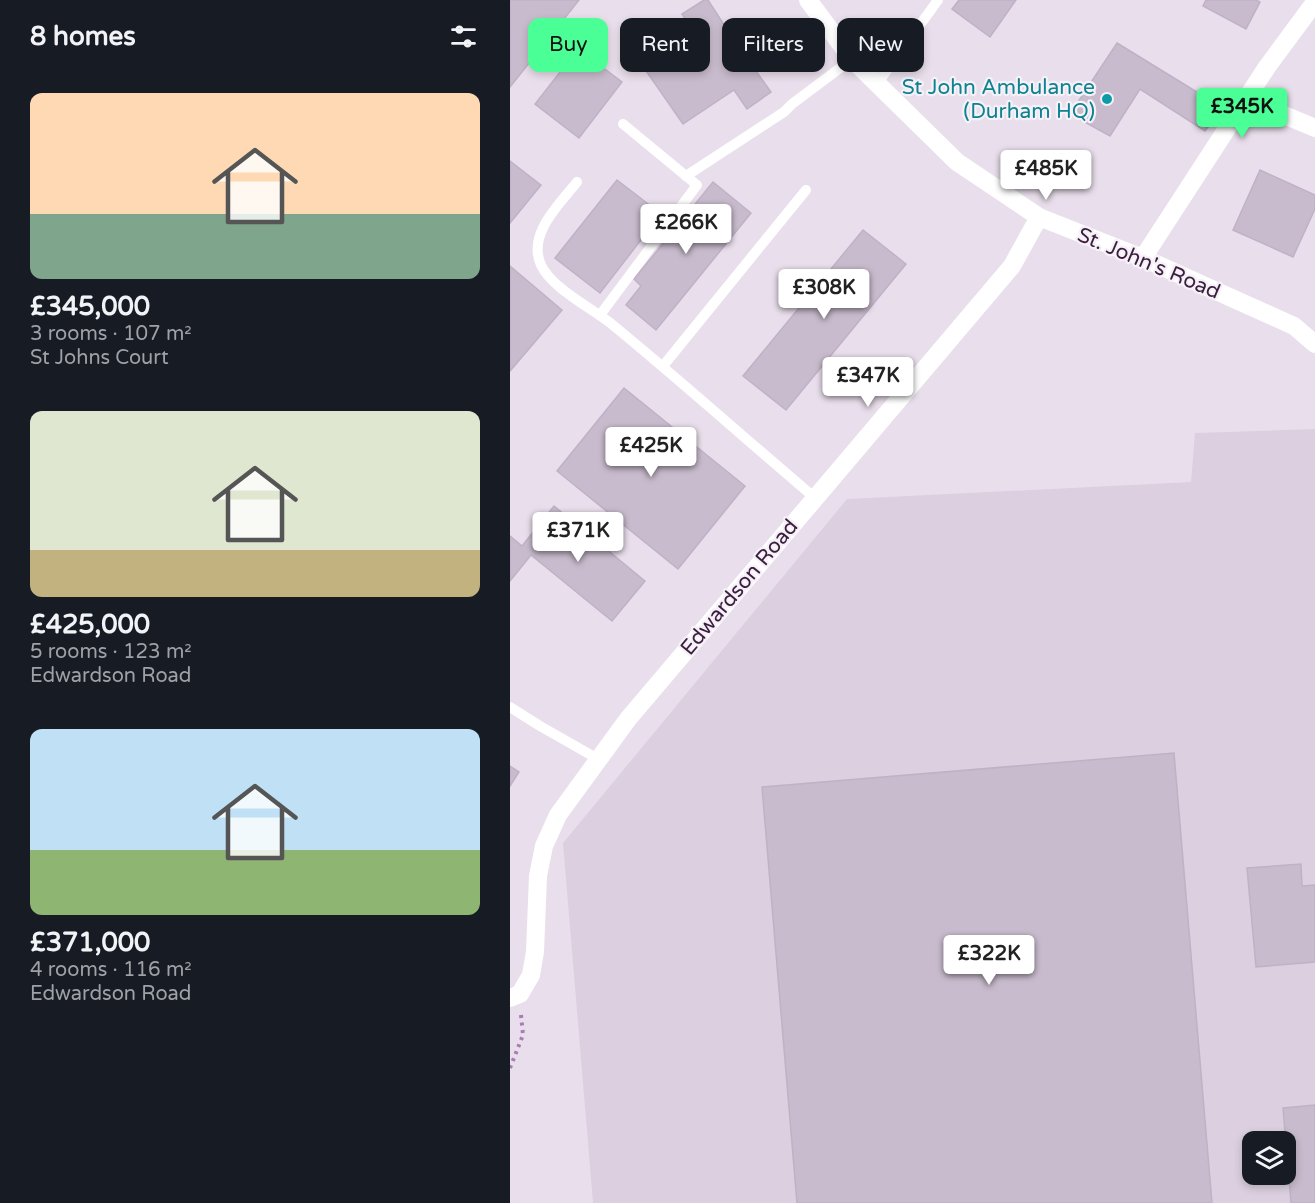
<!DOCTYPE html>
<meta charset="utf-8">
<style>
body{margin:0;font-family:"Varela Round",sans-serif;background:#242831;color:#f1f3f6;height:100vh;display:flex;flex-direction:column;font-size:22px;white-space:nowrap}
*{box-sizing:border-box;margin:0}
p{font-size:20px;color:#9ea1a6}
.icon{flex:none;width:33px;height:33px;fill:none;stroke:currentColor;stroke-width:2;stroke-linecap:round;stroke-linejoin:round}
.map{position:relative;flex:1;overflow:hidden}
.drawer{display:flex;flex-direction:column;background:#171b24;width:510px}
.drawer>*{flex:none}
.banner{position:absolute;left:18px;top:18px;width:570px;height:54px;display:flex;gap:12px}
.fabs{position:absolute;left:732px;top:1131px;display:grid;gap:12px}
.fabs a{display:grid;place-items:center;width:54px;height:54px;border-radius:12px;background:#171b24;box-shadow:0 3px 9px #0003;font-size:30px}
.price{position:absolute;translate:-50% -51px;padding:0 14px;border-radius:6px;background:#fff;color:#222;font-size:20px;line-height:39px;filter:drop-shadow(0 2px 3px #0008)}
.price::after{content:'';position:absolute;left:50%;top:36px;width:18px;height:14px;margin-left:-9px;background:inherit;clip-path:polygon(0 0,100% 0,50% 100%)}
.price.active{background:#4aff95;color:#111}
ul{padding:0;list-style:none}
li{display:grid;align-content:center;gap:12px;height:318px;padding:0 30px}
li span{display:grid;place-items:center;height:186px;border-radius:12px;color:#555}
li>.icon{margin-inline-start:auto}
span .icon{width:108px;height:108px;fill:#fffc;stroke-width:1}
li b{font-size:26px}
h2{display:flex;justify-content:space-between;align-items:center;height:72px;padding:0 30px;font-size:26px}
.chip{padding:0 21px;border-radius:12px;background:#171b24;box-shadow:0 3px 9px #0003;font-size:21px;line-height:54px}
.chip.active{background:#4aff95;color:#111}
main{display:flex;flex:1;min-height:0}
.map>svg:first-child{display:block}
</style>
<main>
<section class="drawer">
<h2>8 homes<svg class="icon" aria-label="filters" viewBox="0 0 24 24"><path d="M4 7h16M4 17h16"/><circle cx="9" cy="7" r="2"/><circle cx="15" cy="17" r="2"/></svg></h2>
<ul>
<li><span style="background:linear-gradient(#ffd9b3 65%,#7fa58c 0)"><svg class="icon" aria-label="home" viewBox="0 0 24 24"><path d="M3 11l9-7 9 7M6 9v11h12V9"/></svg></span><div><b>£345,000</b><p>3 rooms · 107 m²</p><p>St Johns Court</p></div></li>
<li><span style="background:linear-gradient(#dfe7d0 75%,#c2b280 0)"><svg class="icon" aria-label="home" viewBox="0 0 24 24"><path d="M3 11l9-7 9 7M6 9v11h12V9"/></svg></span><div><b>£425,000</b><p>5 rooms · 123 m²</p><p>Edwardson Road</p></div></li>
<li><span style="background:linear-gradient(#bfe0f5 65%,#8fb573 0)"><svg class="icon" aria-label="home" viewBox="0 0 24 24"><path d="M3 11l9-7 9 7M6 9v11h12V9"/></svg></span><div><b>£371,000</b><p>4 rooms · 116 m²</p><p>Edwardson Road</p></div></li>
</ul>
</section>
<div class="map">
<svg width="805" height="1203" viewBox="0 0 805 1203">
<rect width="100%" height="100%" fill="#e9dfec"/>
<!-- built -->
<path fill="#dcd0e0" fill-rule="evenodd" d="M805,429V1203H83L53,843L337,499L681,482L685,433ZM742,1142H776V1174H742Z"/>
<!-- building -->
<g fill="#c8bbcd" stroke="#c1b1c6" stroke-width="1.5">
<polygon points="0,0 69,0 0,87"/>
<polygon points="194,0 198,0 220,34 228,34 237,38 239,47 236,57 261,92 237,109 224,90 173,124 134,68 185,34 172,14"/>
<polygon points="449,0 506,0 480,37 442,9"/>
<polygon points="696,0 746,0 750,2 736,29 693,6"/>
<polygon points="607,43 713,108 695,131 630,89 600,136 560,114"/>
<polygon points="68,49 112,82 69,138 25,104"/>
<polygon points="0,161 31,185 0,223"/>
<polygon points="750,170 805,195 805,209 783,257 723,230"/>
<polygon points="107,180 151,214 90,293 45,258"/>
<polygon points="203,182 241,213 146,330 116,305 131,286 124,279"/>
<polygon points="353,230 396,264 276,410 233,376"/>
<polygon points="0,266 52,310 0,371"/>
<polygon points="114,388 235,486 168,569 47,471"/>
<polygon points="44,506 135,581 102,621 21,555 0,581 0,536 12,546"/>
<polygon points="664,753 702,1203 287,1203 252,787"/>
<polygon points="0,766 9,772 0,786"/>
<polygon points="791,864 792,886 805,885 805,962 746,967 737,868"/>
<polygon points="805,1105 805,1203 781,1203 773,1108"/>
</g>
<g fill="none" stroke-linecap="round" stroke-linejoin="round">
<!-- path -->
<polyline stroke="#ab7cb3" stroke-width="4" stroke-dasharray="3 4.5" stroke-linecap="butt" points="0,1068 13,1035 11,1015"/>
<!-- lane -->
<g stroke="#fff" stroke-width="10">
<polyline points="367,84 428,0"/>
<polyline points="176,176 274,112 282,104 342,59"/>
<path d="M67,182C49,205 17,234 31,265C42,289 84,309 104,326C172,382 238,441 305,498"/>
<polyline points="90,315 187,185 113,124"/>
<polyline points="153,366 296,190"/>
<polyline points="0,707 30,726 88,759"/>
</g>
<!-- street -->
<g stroke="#fff" stroke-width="18">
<polyline points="298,0 342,59 447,162 529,217 633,258 784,326 805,344"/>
<polyline points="736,99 805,128"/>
<polyline points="633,258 757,67 805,2"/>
<polyline points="0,998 10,994 21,975 25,952 28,876 34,846 48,815 118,719 502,266 529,217"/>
</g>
</g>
<!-- markers -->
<circle fill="#0f9aa8" stroke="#f6f0f8" stroke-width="2" cx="597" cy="99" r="6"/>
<g text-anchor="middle" stroke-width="4.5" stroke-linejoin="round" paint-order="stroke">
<!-- culture labels -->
<g font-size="21" fill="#0d838f" stroke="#f6f0f8" text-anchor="end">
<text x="585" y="94">St John Ambulance<tspan x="585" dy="24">(Durham HQ)</tspan></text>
</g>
<!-- street labels -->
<g font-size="21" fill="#3b1e3e" stroke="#f6f0f8">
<text transform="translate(639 263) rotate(23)" y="7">St. John's Road</text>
<text transform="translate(229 587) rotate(-50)" y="7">Edwardson Road</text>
</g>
</g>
</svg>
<div class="fabs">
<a><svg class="icon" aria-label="layers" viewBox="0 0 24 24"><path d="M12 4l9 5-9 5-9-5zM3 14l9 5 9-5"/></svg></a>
</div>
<b class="price active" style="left:732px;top:139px">£345K</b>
<b class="price" style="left:536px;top:201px">£485K</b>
<b class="price" style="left:176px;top:255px">£266K</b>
<b class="price" style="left:314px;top:320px">£308K</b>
<b class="price" style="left:358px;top:408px">£347K</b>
<b class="price" style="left:141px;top:478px">£425K</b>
<b class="price" style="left:68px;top:563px">£371K</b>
<b class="price" style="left:479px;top:986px">£322K</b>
<div class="banner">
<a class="chip active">Buy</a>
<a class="chip">Rent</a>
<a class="chip">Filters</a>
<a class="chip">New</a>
</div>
</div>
</main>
